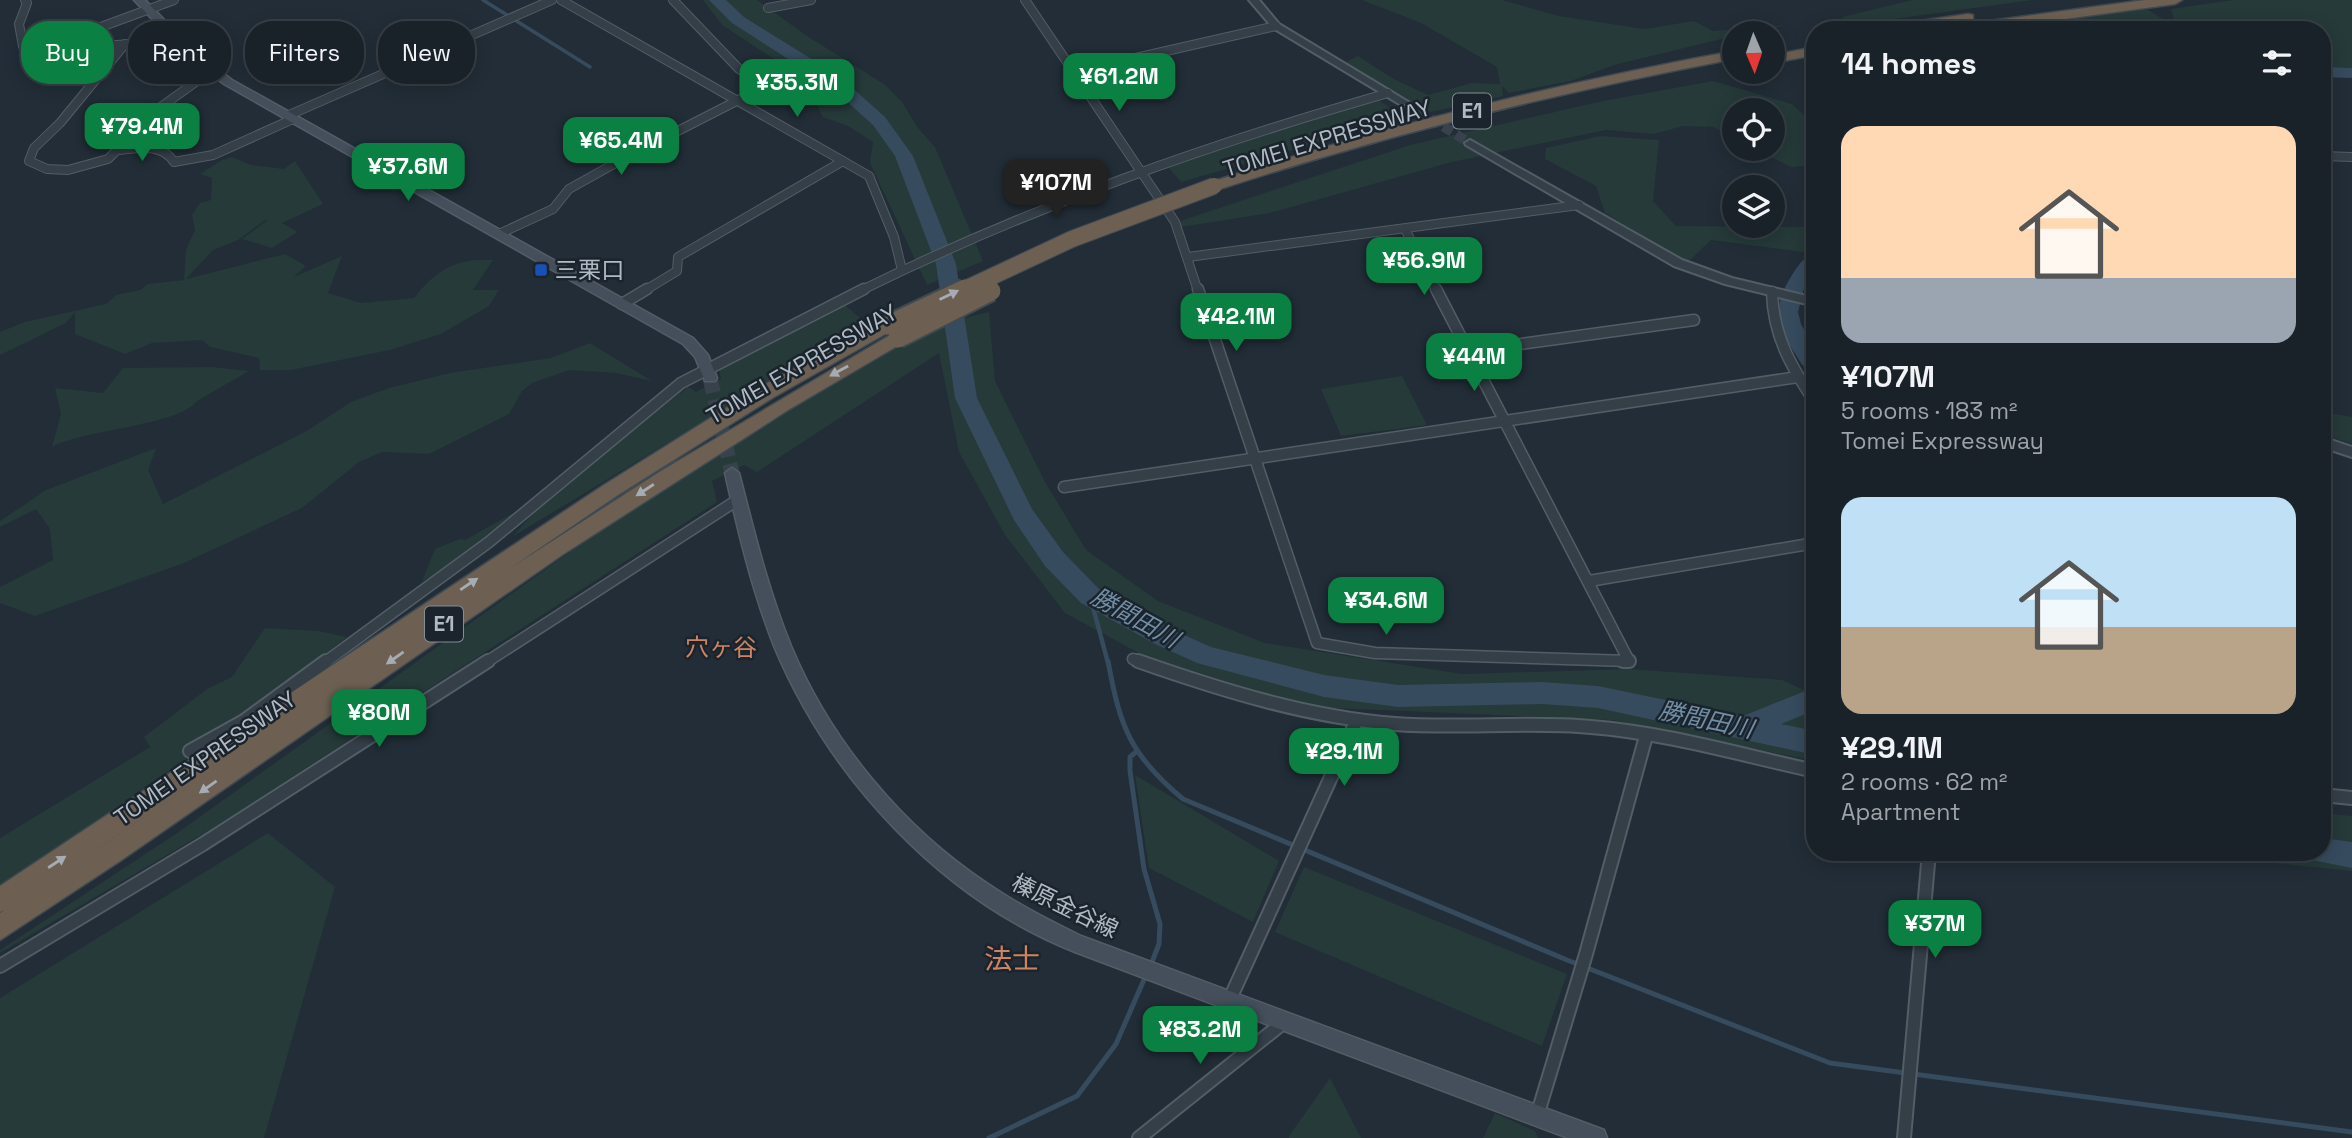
<!DOCTYPE html>
<meta charset="utf-8">
<style>
body{margin:0;font-family:"Space Grotesk","Noto Sans JP",sans-serif;background:#272f35;color:#f1f3f6;height:100vh;display:flex;flex-direction:column;font-size:26px;white-space:nowrap}
*{box-sizing:border-box;margin:0}
p{font-size:23px;color:#9fa4a8}
.icon{flex:none;width:38px;height:38px;fill:none;stroke:currentColor;stroke-width:2;stroke-linecap:round;stroke-linejoin:round}
.map{position:relative;flex:1;overflow:hidden}
.sheet{position:absolute;left:1806px;top:21px;width:525px;height:840px;display:flex;flex-direction:column;background:#1a2229;border-radius:28px;box-shadow:0 4px 18px #0003,0 0 0 2px #383f46}
.sheet>*{flex:none}
.banner{position:absolute;left:21px;top:21px;width:665px;height:63px;display:flex;gap:14px}
.needle{width:46px;rotate:178deg}
.tools{position:absolute;left:1722px;top:21px;display:grid;gap:14px}
.tools a{display:grid;place-items:center;width:63px;height:63px;border-radius:50%;background:#1a2229;box-shadow:0 4px 18px #0003,0 0 0 2px #383f46;font-size:35px}
.price{position:absolute;translate:-50% -60px;padding:0 16px;border-radius:14px;background:#0b8043;color:#fff;font-size:23px;line-height:46px;filter:drop-shadow(0 2px 4px #0008)}
.price::after{content:'';position:absolute;left:50%;top:42px;width:21px;height:16px;margin-left:-10px;background:inherit;clip-path:polygon(0 0,100% 0,50% 100%)}
.price.selected{background:#222;color:#fff}
ul{padding:0;list-style:none}
li{display:grid;align-content:center;gap:14px;height:371px;padding:0 35px}
li span{display:grid;place-items:center;height:217px;border-radius:21px;color:#555}
li>.icon{margin-inline-start:auto}
span .icon{width:126px;height:126px;fill:#fffc;stroke-width:1}
li b{font-size:30px}
h2{display:flex;justify-content:space-between;align-items:center;height:84px;padding:0 35px;font-size:30px}
.pill{padding:0 24px;border-radius:28px;background:#1a2229;box-shadow:0 4px 18px #0003,0 0 0 2px #383f46;font-size:24px;line-height:63px}
.pill.selected{background:#0b8043;color:#fff}
.map>svg:first-child{display:block}
</style>
<div class="map">
<svg width="2352" height="1138" viewBox="0 0 2352 1138">
<rect width="100%" height="100%" fill="#222d37"/>
<!-- green -->
<g fill="#253a39">
<polygon points="703,0 757,0 807,36 884,84 902,102 918,128 935,147 983,261 927,285 870,163 873,142 848,126 823,117 807,87 792,71 722,25"/>
<polygon points="1362,0 1502,0 1559,16 1644,29 1694,21 1713,31 1786,25 1752,33 1734,33 1734,36 1614,65 1571,81 1509,93 1502,86 1503,96 1431,112 1344,63 1358,56 1392,78 1428,95 1472,83 1500,84 1497,67 1421,23"/>
<polygon points="1913,0 2033,0 1857,24 1847,23 1842,17"/>
<polygon points="2234,0 2352,0 2352,77 2322,78 2322,30 2177,30 2171,9"/>
<polygon points="2147,9 2166,21 2168,30 1994,30"/>
<polygon points="1713,81 1792,104 1815,125 1815,165 1791,167 1755,149 1773,149 1773,110 1734,110 1734,138 1713,127 1683,126 1654,134 1606,130 1452,162 1270,213 1181,227 1180,221 1410,145 1603,101"/>
<polygon points="1377,99 1405,118 1181,182 1168,167"/>
<polygon points="1600,136 1659,140 1653,201 1676,226 1815,227 1815,248 1811,253 1711,240 1687,263 1605,213 1596,186 1545,159 1546,148"/>
<path d="M232,157L251,165L284,169L295,161L323,204L282,223L298,232L272,248L242,239L268,220H265L238,240L213,250L186,279L285,254L306,266L294,277L342,256L328,293L361,303L414,298C436,270 456,258 493,260L473,290H499L489,306L441,334L390,350L291,370H260L259,358L210,347L202,340L152,343L125,354L75,334V312L66,323L0,355V332L25,322L106,304L116,295L140,290L148,284L184,280L186,250L195,230L192,215L200,203L211,200L212,178L200,174L222,160Z"/>
<polygon points="845,305 866,323 512,537 550,495 688,387 696,392 721,379 719,369"/>
<polygon points="989,312 995,381 1044,480 1086,550 1158,601 1265,643 1462,674 1629,669 1782,680 1815,695 1815,761 1612,720 1309,707 1146,657 1065,613 1005,535 959,452 939,353 757,472 744,465 712,481 717,502 213,828 0,953 0,950 180,831 602,529 780,413 935,325"/>
<polygon points="590,343 652,381 616,373 569,370 532,383 522,391 509,414 429,454 382,452 359,462 302,508 184,563 35,616 0,603 0,587 53,560 50,529 36,509 0,527 0,521 46,490 156,448 148,470 163,504 305,432 351,402 389,388 450,373 551,358"/>
<path d="M212,367L249,371L197,401C178,426 85,429 52,447L61,414L55,388L103,393L123,368Z"/>
<polygon points="1402,376 1427,425 1341,436 1321,389"/>
<polygon points="2322,412 2352,417 2352,444 2322,434"/>
<path d="M522,508C492,535 459,566 422,581L435,549L460,539L465,540Z"/>
<polygon points="265,628 319,631 347,637 227,731 0,887 0,838 150,747 144,737 207,689 232,677"/>
<polygon points="1135,775 1279,861 1253,922 1149,868"/>
<polygon points="2322,813 2352,816 2352,871 2265,862 2220,852 2322,852"/>
<polygon points="268,833 335,887 264,1138 0,1138 0,998"/>
<polygon points="1304,867 1567,974 1542,1046 1275,932"/>
<polygon points="1330,1078 1361,1138 1289,1138 1289,1136"/>
<polygon points="1495,1113 1535,1131 1538,1138 1483,1138"/>
</g>
<g fill="none" stroke-linecap="round" stroke-linejoin="round">
<!-- stream-far2 -->
<polyline stroke="#364b5e" stroke-width="3.5" points="483,0 590,67"/>
<!-- stream-far1 -->
<polyline stroke="#364b5e" stroke-width="4.5" points="1090,596 1108,663"/>
<!-- stream -->
<g stroke="#364b5e" stroke-width="5">
<path d="M1108,661C1120,727 1130,755 1183,799L1567,960L1830,1063L2352,1132"/>
<polyline points="1136,752 1130,757 1130,771 1144,869 1160,924 1159,944 1150,967"/>
<polyline points="989,1138 1077,1096 1116,1044 1146,975"/>
</g>
<!-- river -->
<g fill="#364b5e" fill-rule="evenodd">
<polygon points="709,0 726,0 744,17 839,76 885,117 913,156 956,264 977,398 1032,509 1063,552 1099,589 1173,630 1211,647 1324,675 1398,685 1542,682 1598,686 1743,716 1815,687 1815,710 1781,724 1815,731 1815,755 1598,708 1542,704 1398,707 1324,697 1197,663 1155,644 1081,603 1045,566 1014,520 955,398 936,264 895,156 873,125 827,84 732,23"/>
<polygon points="2322,67 2352,68 2352,78 2322,77"/>
<path d="M1815,253V272L1804,288L1798,312L1801,324L1815,350V373C1805,371 1801,363 1796,355C1776,325 1772,307 1792,275C1798,266 1804,256 1815,253Z"/>
<polygon points="2322,838 2352,842 2352,868 2312,860 2308,852 2322,852"/>
</g>
<!-- tertiary-tunnel -->
<polyline stroke="#37424c" stroke-width="10" stroke-dasharray="10 5" stroke-linecap="butt" points="1405,103 1470,143"/>
<!-- secondary-tunnel -->
<polyline stroke="#37424c" stroke-width="15" stroke-dasharray="15 7" stroke-linecap="butt" points="710,378 732,473"/>
<defs>
<g id="minor-far2">
<polyline points="25,0 27,3 19,24 23,46 70,48 178,41"/>
<polyline points="561,0 869,176 894,237 902,270"/>
<polyline points="1025,0 1175,222 1198,291"/>
<polyline points="768,8 811,0"/>
<polyline points="125,44 60,123 34,148 29,161 47,169 68,170 108,159 158,109 211,71"/>
<polyline points="52,45 174,0"/>
<polyline points="1074,72 1276,26"/>
<polyline points="287,116 552,0"/>
<path d="M120,150C139,148 162,143 174,162L213,155L293,119"/>
<polyline points="2322,156 2352,157"/>
<polyline points="1405,229 1437,291"/>
<polyline points="499,234 553,209 569,189 621,160 760,89 761,83 739,69 673,0"/>
<polyline points="1188,257 1579,205"/>
<polyline points="644,291 677,271 678,257 843,161"/>
<path d="M860,291C1030,207 1207,145 1388,93"/>
</g>
<g id="minor-far1">
<polyline points="1198,289 1317,643 1375,653 1629,661 1436,289"/>
<path d="M1772,292C1773,335 1791,367 1815,402"/>
<polyline points="622,304 647,289"/>
<polyline points="1470,351 1694,320"/>
<polyline points="1064,487 1798,377"/>
<polyline points="1589,581 1815,543"/>
<polyline points="1133,659 1143,663"/>
<polyline points="324,663 489,542 681,383 864,289"/>
<polyline points="485,663 739,499"/>
</g>
<g id="minor">
<path d="M1138,661C1221,690 1307,717 1395,724C1460,729 1526,721 1591,727C1667,733 1741,755 1815,771"/>
<polyline points="1623,661 1629,661"/>
<polyline points="190,751 244,721 326,661"/>
<polyline points="2322,795 2352,798"/>
<polyline points="0,966 203,844 488,661"/>
<polyline points="1229,1001 1357,720"/>
<polyline points="1537,1116 1586,954 1646,736"/>
<polyline points="1139,1138 1284,1022"/>
<polyline points="1904,1138 1929,852"/>
</g>
<g id="tertiary">
<polygon points="1249,0 1259,0 1279,24 1410,103 1401,105 1273,28"/>
<polygon points="1470,140 1682,260 1732,278 1815,298 1815,306 1725,284 1674,266 1466,145 1465,143"/>
<polygon points="2322,437 2352,447 2352,457 2322,447"/>
</g>
<g id="secondary">
<polygon points="134,0 145,0 198,55 232,80 693,338 708,355 717,378 715,381 705,381 695,357 683,344 224,84 190,59"/>
<path d="M732,468L739,473C754,531 768,590 791,646C830,740 903,828 988,884C1017,904 1049,920 1081,936L1596,1127L1604,1130L1607,1138H1568L1075,952C941,899 829,778 774,646C752,590 738,531 725,473Z"/>
</g>
<g id="motorway">
<polygon points="2145,0 2182,0 2175,4 1985,30 1945,30 1952,26"/>
<polygon points="1968,14 1973,15 1973,21 1917,30 1880,30 1887,26"/>
<polygon points="1815,47 1815,55 1773,63 1773,55"/>
<path d="M1734,51V59C1560,92 1389,134 1220,189L1214,191L1206,186L1208,183C1381,127 1556,84 1734,51Z"/>
<path d="M888,319L894,321L897,325L894,329L774,397L618,495L509,569L661,471L892,334H904L907,338L904,342L788,410L562,555L120,861L0,940V913L5,910L0,912V886L604,485L760,387ZM230,759L103,845L87,856Z"/>
</g>
</defs>
<!-- minor-far2 casing -->
<use href="#minor-far2" stroke="#535d66" stroke-width="10"/>
<!-- minor-far1 casing -->
<use href="#minor-far1" stroke="#535d66" stroke-width="13"/>
<!-- minor casing -->
<use href="#minor" stroke="#535d66" stroke-width="16"/>
<!-- tertiary casing -->
<use href="#tertiary" stroke="#535d66" stroke-width="4"/>
<!-- secondary casing -->
<use href="#secondary" stroke="#535d66" stroke-width="3"/>
<!-- motorway casing -->
<use href="#motorway" stroke="#404a52" stroke-width="3"/>
<!-- minor-far2 -->
<use href="#minor-far2" stroke="#353f48" stroke-width="8"/>
<!-- minor-far1 -->
<use href="#minor-far1" stroke="#353f48" stroke-width="10"/>
<!-- minor -->
<use href="#minor" stroke="#353f48" stroke-width="12"/>
<!-- tertiary -->
<use href="#tertiary" fill="#353f48" fill-rule="evenodd"/>
<!-- secondary -->
<use href="#secondary" fill="#444f5b" fill-rule="evenodd"/>
<!-- motorway -->
<use href="#motorway" fill="#6d6053" fill-rule="evenodd"/>
<defs>
<polyline id="motorway-bridge-far1" points="961,291 1072,239 1214,186"/>
<g id="motorway-bridge">
<polyline points="888,325 965,289"/>
<polyline points="898,338 991,291"/>
</g>
</defs>
<!-- motorway-bridge-far1 casing -->
<use href="#motorway-bridge-far1" stroke="#404a52" stroke-width="18" stroke-linecap="butt"/>
<!-- motorway-bridge casing -->
<use href="#motorway-bridge" stroke="#404a52" stroke-width="23" stroke-linecap="butt"/>
<!-- motorway-bridge-far1 -->
<use href="#motorway-bridge-far1" stroke="#6d6053" stroke-width="16"/>
<!-- motorway-bridge -->
<use href="#motorway-bridge" stroke="#6d6053" stroke-width="19"/>
</g>
<!-- one-way arrows -->
<defs><path id="oneway-solid" d="M-6-.8H1V-3.2L6.5 0L1 3.2V.8H-6Z" transform="scale(1.75)"/></defs>
<g fill="#a6acb3">
<use href="#oneway-solid" transform="translate(949 295) rotate(-26)"/>
<use href="#oneway-solid" transform="translate(839 371) rotate(151)"/>
<use href="#oneway-solid" transform="translate(645 490) rotate(147)"/>
<use href="#oneway-solid" transform="translate(469 584) rotate(-34)"/>
<use href="#oneway-solid" transform="translate(395 658) rotate(145)"/>
<use href="#oneway-solid" transform="translate(208 787) rotate(145)"/>
<use href="#oneway-solid" transform="translate(57 862) rotate(-33)"/>
</g>
<!-- markers -->
<rect fill="#1a4fb4" stroke="#1b242c" stroke-width="2.5" x="534" y="263" width="14" height="14" rx="3.5"/>
<g text-anchor="middle" stroke-width="5" stroke-linejoin="round" paint-order="stroke">
<!-- shield labels -->
<g fill="#1b242c" stroke="#838d96" stroke-width="2">
<rect x="1453" y="93.5" width="38" height="35" rx="5"/>
<rect x="425" y="606.5" width="38" height="35" rx="5"/>
</g>
<g font-size="21" font-weight="bold" fill="#b0bac4">
<text x="1472" y="118">E1</text>
<text x="444" y="631">E1</text>
</g>
<!-- street labels -->
<g font-size="23" fill="#b0bac4" stroke="#1b242c">
<text transform="translate(1327 138) rotate(-17)" y="8">TOMEI EXPRESSWAY</text>
<text transform="translate(802 364) rotate(-30)" y="8">TOMEI EXPRESSWAY</text>
<text transform="translate(205 758) rotate(-35)" y="8">TOMEI EXPRESSWAY</text>
<text transform="translate(1065 906) rotate(26)" y="8">榛原金谷線</text>
</g>
<!-- poi labels -->
<g font-size="23" fill="#b0bac4" stroke="#1b242c" text-anchor="start">
<text x="555" y="278">三栗口</text>
</g>
<!-- water labels -->
<g font-size="24" font-style="italic" fill="#718ea7" stroke="#1b242c">
<text transform="translate(1135 618) rotate(29)" y="8">勝間田川</text>
<text transform="translate(1706 720) rotate(12)" y="8">勝間田川</text>
</g>
<!-- neighbourhood labels -->
<g font-size="24" fill="#cd8462" stroke="#1b242c">
<text x="721" y="656">穴ヶ谷</text>
</g>
<!-- near-neighbourhood labels -->
<g font-size="28" fill="#cd8462" stroke="#1b242c">
<text x="1012" y="969">法士</text>
</g>
</g>
</svg>
<div class="tools">
<a><svg class="needle" viewBox="-14 -14 28 28"><path d="M0-13l5 13h-10z" fill="#e53935"/><path d="M0 13l5-13h-10z" fill="#9fa4a8"/></svg></a>
<a><svg class="icon" aria-label="locate" viewBox="0 0 24 24"><circle cx="12" cy="12" r="6"/><path d="M12 2v4M12 18v4M2 12h4M18 12h4"/></svg></a>
<a><svg class="icon" aria-label="layers" viewBox="0 0 24 24"><path d="M12 4l9 5-9 5-9-5zM3 14l9 5 9-5"/></svg></a>
</div>
<b class="price" style="left:1119px;top:113px">¥61.2M</b>
<b class="price" style="left:797px;top:119px">¥35.3M</b>
<b class="price" style="left:142px;top:163px">¥79.4M</b>
<b class="price" style="left:621px;top:177px">¥65.4M</b>
<b class="price" style="left:408px;top:203px">¥37.6M</b>
<b class="price selected" style="left:1056px;top:219px">¥107M</b>
<b class="price" style="left:1424px;top:297px">¥56.9M</b>
<b class="price" style="left:1236px;top:353px">¥42.1M</b>
<b class="price" style="left:1474px;top:393px">¥44M</b>
<b class="price" style="left:1386px;top:637px">¥34.6M</b>
<b class="price" style="left:379px;top:749px">¥80M</b>
<b class="price" style="left:1344px;top:788px">¥29.1M</b>
<b class="price" style="left:1935px;top:960px">¥37M</b>
<b class="price" style="left:1200px;top:1066px">¥83.2M</b>
<div class="banner">
<a class="pill selected">Buy</a>
<a class="pill">Rent</a>
<a class="pill">Filters</a>
<a class="pill">New</a>
</div>
<section class="sheet">
<h2>14 homes<svg class="icon" aria-label="filters" viewBox="0 0 24 24"><path d="M4 7h16M4 17h16"/><circle cx="9" cy="7" r="2"/><circle cx="15" cy="17" r="2"/></svg></h2>
<ul>
<li><span style="background:linear-gradient(#ffd9b3 70%,#9aa5b1 0)"><svg class="icon" aria-label="home" viewBox="0 0 24 24"><path d="M3 11l9-7 9 7M6 9v11h12V9"/></svg></span><div><b>¥107M</b><p>5 rooms · 183 m²</p><p>Tomei Expressway</p></div></li>
<li><span style="background:linear-gradient(#bfe0f5 60%,#b9a48a 0)"><svg class="icon" aria-label="home" viewBox="0 0 24 24"><path d="M3 11l9-7 9 7M6 9v11h12V9"/></svg></span><div><b>¥29.1M</b><p>2 rooms · 62 m²</p><p>Apartment</p></div></li>
</ul>
</section>
</div>
